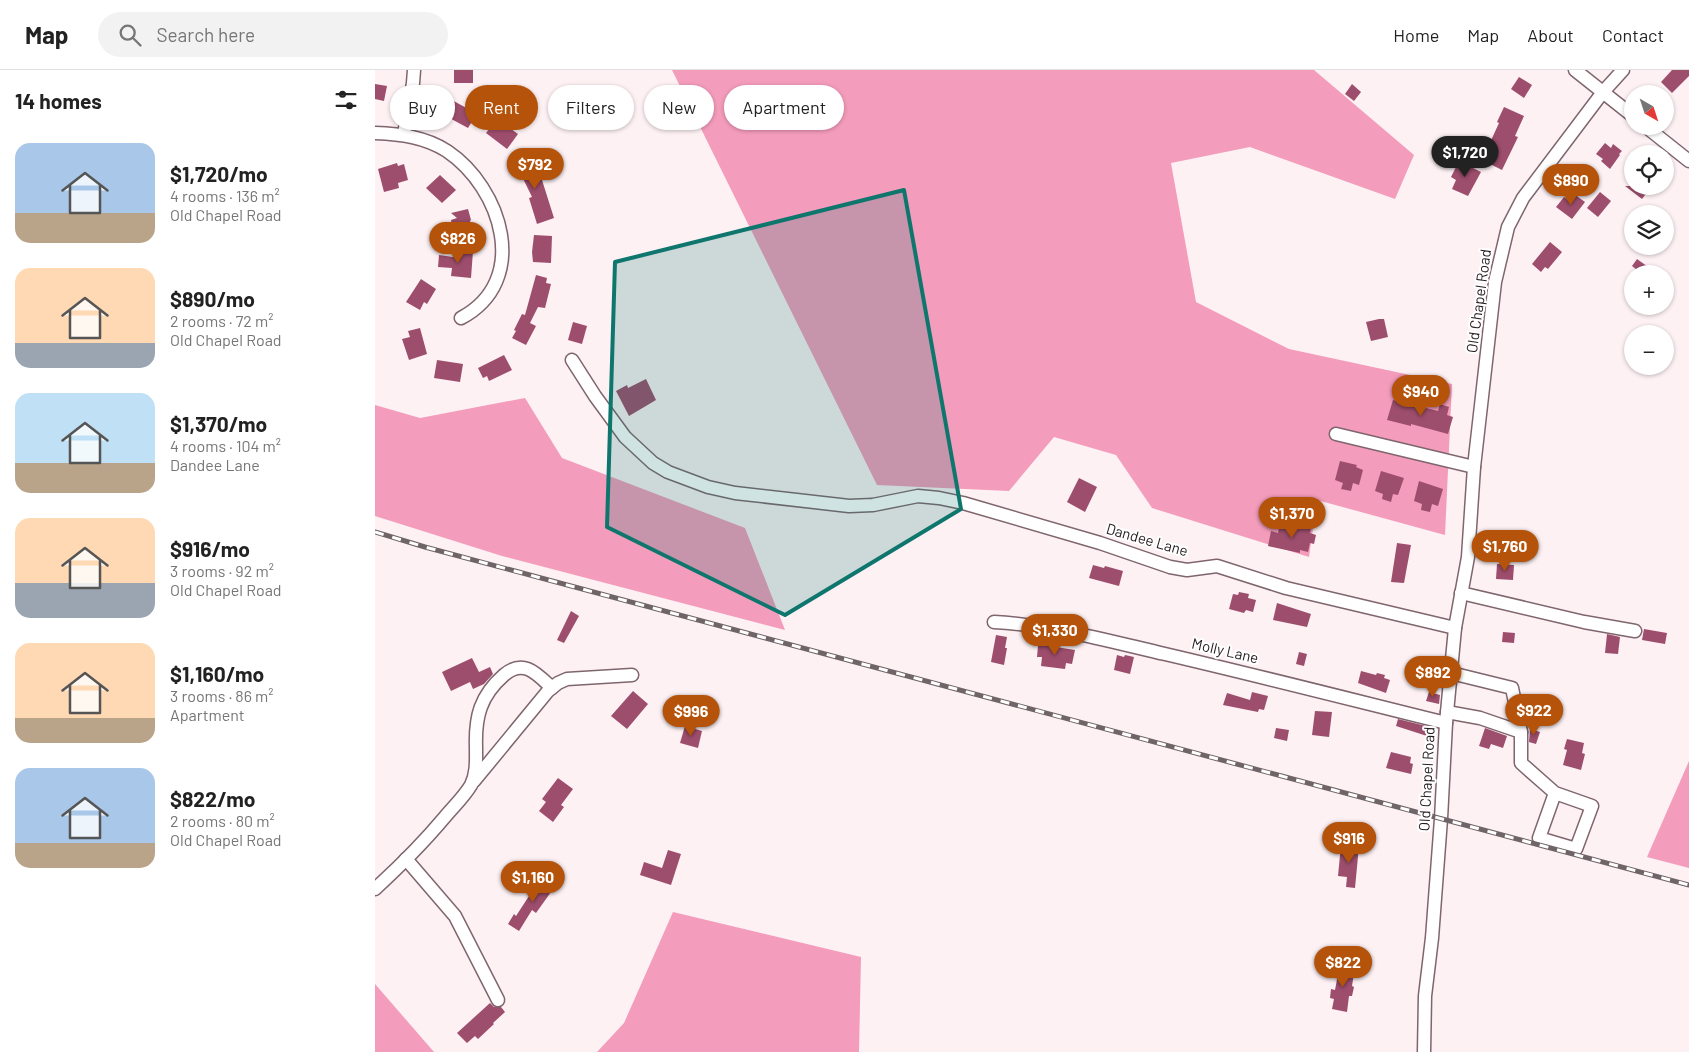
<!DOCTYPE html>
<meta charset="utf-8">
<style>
body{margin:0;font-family:Barlow,sans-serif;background:#f2f2f2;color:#222;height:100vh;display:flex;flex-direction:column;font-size:19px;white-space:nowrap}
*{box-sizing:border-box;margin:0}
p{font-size:16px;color:#767676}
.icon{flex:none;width:28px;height:28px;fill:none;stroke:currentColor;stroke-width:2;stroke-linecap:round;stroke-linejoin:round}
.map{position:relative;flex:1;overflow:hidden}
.drawer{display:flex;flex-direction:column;background:#fff;width:375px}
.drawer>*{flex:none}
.hud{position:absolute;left:15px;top:15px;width:475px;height:45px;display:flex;gap:10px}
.needle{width:32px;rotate:141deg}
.controls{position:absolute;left:1249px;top:15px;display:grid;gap:10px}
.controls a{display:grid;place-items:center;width:50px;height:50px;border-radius:50%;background:#fff;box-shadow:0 1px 4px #0004;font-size:25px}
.price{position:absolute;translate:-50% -42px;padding:0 11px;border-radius:18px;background:#b45309;color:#fff;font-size:16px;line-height:32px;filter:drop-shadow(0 1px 2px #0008)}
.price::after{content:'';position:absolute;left:50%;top:30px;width:15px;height:11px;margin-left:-8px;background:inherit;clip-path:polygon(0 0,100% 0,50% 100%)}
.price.on{background:#222;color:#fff}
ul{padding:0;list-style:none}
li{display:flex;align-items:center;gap:15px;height:125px;padding:0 15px}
li span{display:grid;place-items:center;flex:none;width:140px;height:100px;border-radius:15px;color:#555}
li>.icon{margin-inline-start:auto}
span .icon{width:60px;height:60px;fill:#fffc;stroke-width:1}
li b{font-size:21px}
h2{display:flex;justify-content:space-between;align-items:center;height:60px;padding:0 15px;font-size:21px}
.pill{padding:0 18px;border-radius:22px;background:#fff;box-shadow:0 1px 4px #0004;font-size:18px;line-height:45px}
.pill.on{background:#b45309;color:#fff}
header{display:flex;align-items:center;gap:30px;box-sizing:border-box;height:70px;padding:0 25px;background:#fff;border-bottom:1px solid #e0e0e0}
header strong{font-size:24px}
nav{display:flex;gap:28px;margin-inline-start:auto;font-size:18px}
.search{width:350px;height:45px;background:#f2f2f2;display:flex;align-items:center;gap:12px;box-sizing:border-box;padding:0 18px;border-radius:28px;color:#767676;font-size:19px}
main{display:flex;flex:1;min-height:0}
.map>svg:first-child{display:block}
</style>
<header>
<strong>Map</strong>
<div class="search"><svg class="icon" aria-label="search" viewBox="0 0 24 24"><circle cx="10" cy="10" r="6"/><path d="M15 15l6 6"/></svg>Search here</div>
<nav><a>Home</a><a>Map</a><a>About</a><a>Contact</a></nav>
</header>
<main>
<section class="drawer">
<h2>14 homes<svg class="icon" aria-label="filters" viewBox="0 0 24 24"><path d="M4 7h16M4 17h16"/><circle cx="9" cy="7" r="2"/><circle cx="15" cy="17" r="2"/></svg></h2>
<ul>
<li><span style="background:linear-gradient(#a9c7e8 70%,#b9a48a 0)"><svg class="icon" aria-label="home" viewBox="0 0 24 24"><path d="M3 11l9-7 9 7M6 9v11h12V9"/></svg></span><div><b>$1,720/mo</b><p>4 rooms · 136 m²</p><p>Old Chapel Road</p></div></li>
<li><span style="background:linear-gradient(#ffd9b3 75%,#9aa5b1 0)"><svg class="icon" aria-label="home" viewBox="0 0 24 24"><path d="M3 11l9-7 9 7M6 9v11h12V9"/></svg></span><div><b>$890/mo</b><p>2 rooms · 72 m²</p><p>Old Chapel Road</p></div></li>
<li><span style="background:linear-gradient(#bfe0f5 70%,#b9a48a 0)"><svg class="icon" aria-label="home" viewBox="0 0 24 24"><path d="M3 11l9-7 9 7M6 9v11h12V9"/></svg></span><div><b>$1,370/mo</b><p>4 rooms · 104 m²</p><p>Dandee Lane</p></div></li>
<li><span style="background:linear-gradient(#ffd9b3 65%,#9aa5b1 0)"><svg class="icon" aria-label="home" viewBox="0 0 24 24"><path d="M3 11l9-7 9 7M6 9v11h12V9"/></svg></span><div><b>$916/mo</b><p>3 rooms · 92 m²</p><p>Old Chapel Road</p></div></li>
<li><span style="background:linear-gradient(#ffd9b3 75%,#b9a48a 0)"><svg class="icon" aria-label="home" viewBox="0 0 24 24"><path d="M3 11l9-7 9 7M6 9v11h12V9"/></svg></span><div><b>$1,160/mo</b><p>3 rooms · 86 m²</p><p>Apartment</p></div></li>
<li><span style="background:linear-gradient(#a9c7e8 75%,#b9a48a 0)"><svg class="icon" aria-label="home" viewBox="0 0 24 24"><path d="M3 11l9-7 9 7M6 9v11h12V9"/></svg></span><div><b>$822/mo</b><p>2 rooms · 80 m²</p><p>Old Chapel Road</p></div></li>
</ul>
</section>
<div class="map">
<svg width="1314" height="982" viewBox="0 0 1314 982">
<rect width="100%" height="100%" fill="#fdf1f4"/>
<!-- forest -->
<g fill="#f49cbb">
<polygon points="297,0 939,0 1039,85 1020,129 875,77 796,93 821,232 914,279 1077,314 1070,465 942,430 934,487 777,438 741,385 679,367 634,421 502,415"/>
<polygon points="150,328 187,388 370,458 410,560 127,486 0,446 0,335 45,348"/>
<polygon points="1314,691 1314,798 1272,787"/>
<polygon points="298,842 486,887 484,982 222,982 249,953"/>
<polygon points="0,914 59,982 0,982"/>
</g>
<!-- building -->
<g fill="#9e4e6d">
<rect x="79" y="0" width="19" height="13"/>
<polygon points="1297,0 1314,0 1314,6 1297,23 1286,12"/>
<polygon points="1144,7 1157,15 1149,28 1136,19"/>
<polygon points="0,14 12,16 9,31 0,29"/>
<polygon points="977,14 986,22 979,31 970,24"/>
<polygon points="75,29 97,41 94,45 99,48 93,58 67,44"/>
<polygon points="1129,37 1149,46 1140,66 1143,67 1127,100 1107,90 1124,53 1122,52"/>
<polygon points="122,49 143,64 132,79 111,63"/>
<polygon points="1230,73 1236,78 1238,74 1247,81 1244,84 1245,85 1235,99 1226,91 1228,89 1221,84"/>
<polygon points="149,84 151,89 155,87 167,110 179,148 162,154 154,128 157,127 139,90"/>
<polygon points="1084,91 1106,102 1093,126 1077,119 1081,110 1076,107"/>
<polygon points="22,93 23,96 29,94 33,110 23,113 24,118 9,122 3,99"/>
<polygon points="65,105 81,120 67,133 51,118"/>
<polygon points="1250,116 1277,116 1267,129"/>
<polygon points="1225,122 1236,131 1223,147 1212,138"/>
<polygon points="1199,124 1210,132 1197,149 1181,137 1189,127 1194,131"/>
<polygon points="93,139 96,150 95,151 96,158 94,158 96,166 80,170 76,150 82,148 76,143"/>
<polygon points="159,165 177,166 176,193 158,192 157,182"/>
<polygon points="1175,172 1187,182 1173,199 1170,197 1166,202 1157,194"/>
<polygon points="83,179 98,181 96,208 76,206 77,198 63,197 64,185 78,187 78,184 84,185"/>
<polygon points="1262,189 1283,204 1267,204 1257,196"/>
<polygon points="161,205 172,208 171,213 176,214 170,238 163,237 155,253 161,256 151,275 137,268 141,261 139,260 147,244 150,245"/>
<polygon points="46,209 61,219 52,234 49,232 45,240 31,232"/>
<polygon points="1004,249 1009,249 1013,267 996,271 991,252"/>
<polygon points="198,252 212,256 207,274 193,270"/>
<polygon points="45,258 52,284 34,290 27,269 35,267 33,261"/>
<polygon points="129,285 137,300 114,311 112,306 108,308 103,298"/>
<polygon points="62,290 88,294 85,312 59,308"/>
<polygon points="271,309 281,330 254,346 241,321 252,315 253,318"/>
<polygon points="1018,330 1063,341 1065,334 1074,337 1072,345 1078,347 1073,364 1036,354 1036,356 1012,350"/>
<polygon points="965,391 982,395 981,397 988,400 984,415 978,413 976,421 966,419 968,413 960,410"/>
<polygon points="1006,401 1029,408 1023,425 1018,424 1016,432 1007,429 1008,424 1000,421"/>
<polygon points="704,408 722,417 710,442 692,432"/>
<polygon points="1044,411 1068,419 1063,436 1057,434 1055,442 1046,440 1047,434 1039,431"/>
<polygon points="910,454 936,459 935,463 941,465 939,474 935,473 933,482 925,480 925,483 893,476 896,461 903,463 904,458 909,459"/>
<polygon points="1022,473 1036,475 1029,513 1016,512"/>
<polygon points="1122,494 1139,495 1138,510 1121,509"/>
<polygon points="718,495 729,498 730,496 748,501 744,516 714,508"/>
<polygon points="864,522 874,524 873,528 881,530 878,542 871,540 869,543 854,539 858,524 863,525"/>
<polygon points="902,533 936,544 932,557 898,550"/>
<polygon points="196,541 204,546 189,573 182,570"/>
<polygon points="1269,559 1292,563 1290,574 1267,570"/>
<polygon points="1128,562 1140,563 1139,573 1127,572"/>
<polygon points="1232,564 1245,567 1243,584 1230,583"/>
<polygon points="621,565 632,567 630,578 632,578 629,595 616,592"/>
<polygon points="668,572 682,574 681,577 700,580 697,594 691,593 690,599 666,596 667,587 662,587 663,576 667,576"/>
<polygon points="924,582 932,584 929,596 921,594"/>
<polygon points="742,585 749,587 750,585 759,587 755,604 739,600"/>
<polygon points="97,588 104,602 115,597 118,604 109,614 98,619 95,612 76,621 67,602"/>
<polygon points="986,601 1001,605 1002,603 1010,605 1009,608 1015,610 1011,623 983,613"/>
<polygon points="258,621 273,634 252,659 236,646"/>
<polygon points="877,622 893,626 889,640 884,639 883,642 848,635 852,623 875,630"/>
<polygon points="1054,622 1065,625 1064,634 1051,631"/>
<polygon points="940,641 957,642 954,667 937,665"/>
<polygon points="1023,649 1055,657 1052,666 1021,656"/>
<polygon points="310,656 327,661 323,678 305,673"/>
<polygon points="901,658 914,660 912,671 899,668"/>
<polygon points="1110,658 1132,666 1128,678 1116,674 1114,679 1104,676"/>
<polygon points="1155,659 1165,662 1161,674 1154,672"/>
<polygon points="1192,669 1209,673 1207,683 1210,684 1206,700 1188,695 1192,680 1189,679"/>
<polygon points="1016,682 1036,687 1035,693 1038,694 1036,704 1011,698"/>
<polygon points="183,708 198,719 186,735 189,737 178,752 164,741 171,732 167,729"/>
<polygon points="966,775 984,776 980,818 971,817 972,807 963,806"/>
<polygon points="293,780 306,784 296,815 265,805 269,792 287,798"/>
<polygon points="167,806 181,815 161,843 157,840 144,861 133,854 139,844 141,846"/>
<polygon points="965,894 980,897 977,916 979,917 977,926 974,926 972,942 957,939 959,929 955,928 956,919 960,920"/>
<polygon points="115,933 119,937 126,937 130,942 118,953 119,954 103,969 100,966 92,973 82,963"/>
</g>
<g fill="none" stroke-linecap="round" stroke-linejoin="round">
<defs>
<g id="minor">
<polyline points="1200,0 1258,46"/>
<polyline points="1270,56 1314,91"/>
<path d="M0,63C26,64 50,67 72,81C127,118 156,211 86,248"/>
<polyline points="29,64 38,13 39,0"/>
<polyline points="197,290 220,326 250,367 278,393 293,402 333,417 360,423 474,436 498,435 543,426 564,428 588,433 725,473 795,497 812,500 842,496 911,518 1080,558"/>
<polyline points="961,364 1099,397"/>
<polyline points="1086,523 1209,552 1260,561"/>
<path d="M619,552C677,555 734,571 790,584C884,606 978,630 1071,653"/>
<polyline points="1072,642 1105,648 1146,662 1137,618 1076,603"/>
<polyline points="1146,662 1146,693 1180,723 1217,736 1201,779 1164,768 1180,723"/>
<polyline points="99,711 173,621 183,613 192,609 257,605"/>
<polyline points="31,789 80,846 123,930"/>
<path d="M0,819C25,796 48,773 69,748C78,737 89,727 96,715C102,703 101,690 101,677C100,647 105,626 129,605C149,588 162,604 177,618"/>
<polyline points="1049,982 1050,926 1057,868 1066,749 1071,653 1080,558 1093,487 1099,397 1120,212 1133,157 1148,128 1228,22 1248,0"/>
</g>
</defs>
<!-- minor casing -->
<use href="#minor" stroke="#7f656d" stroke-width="15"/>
<!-- minor -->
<use href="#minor" stroke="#fff" stroke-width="12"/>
<defs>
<polyline id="rail" points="0,462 50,477 1314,815"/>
</defs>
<!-- rail casing -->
<use href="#rail" stroke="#6f6467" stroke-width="5"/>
<!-- rail -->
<use href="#rail" stroke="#fff" stroke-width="3" stroke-dasharray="9" stroke-linecap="butt"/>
</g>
<!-- marked area -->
<path fill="#0f766e" fill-opacity="0.2" stroke="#0f766e" stroke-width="4" stroke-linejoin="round" d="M529,120L586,439L410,545L232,457L240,192Z"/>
<g text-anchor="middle" stroke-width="4" stroke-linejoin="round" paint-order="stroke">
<!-- street labels -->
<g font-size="15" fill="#241a1d" stroke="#fff">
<text transform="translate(1104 231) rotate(-82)" y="5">Old Chapel Road</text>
<text transform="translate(772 470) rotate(16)" y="5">Dandee Lane</text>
<text transform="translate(850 581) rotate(13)" y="5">Molly Lane</text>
<text transform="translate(1052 709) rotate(-87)" y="5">Old Chapel Road</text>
</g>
</g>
</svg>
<div class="controls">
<a><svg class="needle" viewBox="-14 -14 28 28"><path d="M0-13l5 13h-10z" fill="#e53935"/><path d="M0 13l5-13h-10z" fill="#767676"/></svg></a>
<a><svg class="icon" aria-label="locate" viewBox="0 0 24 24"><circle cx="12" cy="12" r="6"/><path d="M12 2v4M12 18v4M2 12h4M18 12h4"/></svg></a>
<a><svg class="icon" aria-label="layers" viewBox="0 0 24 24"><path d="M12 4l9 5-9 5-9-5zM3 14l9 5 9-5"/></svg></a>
<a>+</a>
<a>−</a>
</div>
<b class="price on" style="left:1090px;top:108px">$1,720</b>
<b class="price" style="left:160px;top:120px">$792</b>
<b class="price" style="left:1196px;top:136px">$890</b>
<b class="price" style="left:83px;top:194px">$826</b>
<b class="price" style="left:1046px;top:347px">$940</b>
<b class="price" style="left:917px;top:469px">$1,370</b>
<b class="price" style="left:1130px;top:502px">$1,760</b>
<b class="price" style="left:680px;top:586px">$1,330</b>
<b class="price" style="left:1058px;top:628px">$892</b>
<b class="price" style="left:1159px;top:666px">$922</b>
<b class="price" style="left:316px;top:667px">$996</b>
<b class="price" style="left:974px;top:794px">$916</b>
<b class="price" style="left:158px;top:833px">$1,160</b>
<b class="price" style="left:968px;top:918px">$822</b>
<div class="hud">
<a class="pill">Buy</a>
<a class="pill on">Rent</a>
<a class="pill">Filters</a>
<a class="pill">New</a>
<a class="pill">Apartment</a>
</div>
</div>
</main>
